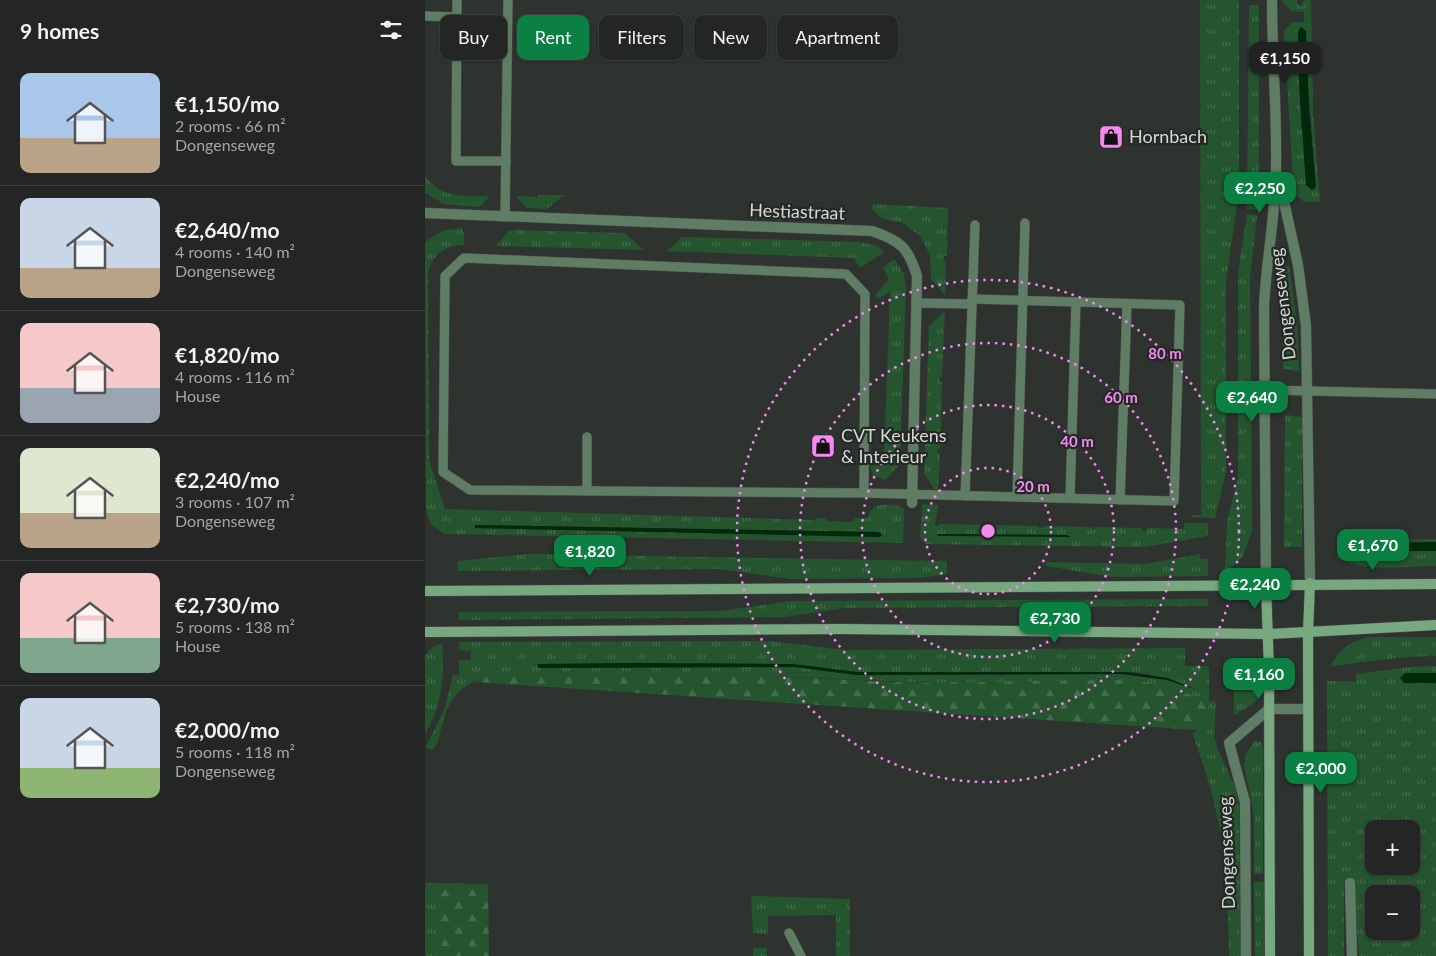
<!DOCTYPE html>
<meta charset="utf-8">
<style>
body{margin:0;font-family:Lato,sans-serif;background:#2b2e2c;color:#f1f3f6;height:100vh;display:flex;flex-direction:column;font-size:19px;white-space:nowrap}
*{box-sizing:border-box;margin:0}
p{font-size:16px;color:#a3a5a6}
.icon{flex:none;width:28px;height:28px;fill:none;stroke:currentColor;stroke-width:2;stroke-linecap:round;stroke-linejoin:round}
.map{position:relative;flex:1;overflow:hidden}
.drawer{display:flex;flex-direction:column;background:#232624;width:425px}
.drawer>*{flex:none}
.hud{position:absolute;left:15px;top:15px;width:475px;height:45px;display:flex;gap:10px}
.buttons{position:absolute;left:940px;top:820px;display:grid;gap:10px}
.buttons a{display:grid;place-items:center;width:55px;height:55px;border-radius:10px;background:#232624;box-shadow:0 1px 4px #0004,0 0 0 1px #404341;font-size:25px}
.price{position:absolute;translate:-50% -42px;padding:0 11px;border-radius:10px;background:#0b8043;color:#fff;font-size:16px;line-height:32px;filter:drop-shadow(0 1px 2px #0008)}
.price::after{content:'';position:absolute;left:50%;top:30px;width:15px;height:11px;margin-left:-8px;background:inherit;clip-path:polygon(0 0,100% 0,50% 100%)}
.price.active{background:#222;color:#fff}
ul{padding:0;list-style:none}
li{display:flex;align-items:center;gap:15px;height:125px;padding:0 20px}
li+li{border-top:1px solid #404341}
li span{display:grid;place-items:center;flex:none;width:140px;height:100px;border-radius:10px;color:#555}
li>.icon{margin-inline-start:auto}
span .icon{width:60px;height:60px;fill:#fffc;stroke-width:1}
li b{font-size:21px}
h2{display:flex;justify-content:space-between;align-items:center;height:60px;padding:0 20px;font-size:21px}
.chip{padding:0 18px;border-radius:10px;background:#232624;box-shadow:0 1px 4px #0004,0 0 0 1px #404341;font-size:18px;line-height:45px}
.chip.active{background:#0b8043;color:#fff}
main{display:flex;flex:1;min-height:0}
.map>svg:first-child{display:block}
</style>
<main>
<section class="drawer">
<h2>9 homes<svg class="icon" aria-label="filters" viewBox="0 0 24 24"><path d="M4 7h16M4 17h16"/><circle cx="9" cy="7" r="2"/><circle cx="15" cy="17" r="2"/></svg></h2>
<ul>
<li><span style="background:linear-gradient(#a9c7e8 65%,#b9a48a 0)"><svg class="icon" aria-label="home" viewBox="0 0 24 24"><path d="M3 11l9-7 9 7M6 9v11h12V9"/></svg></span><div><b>€1,150/mo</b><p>2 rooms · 66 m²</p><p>Dongenseweg</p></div></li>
<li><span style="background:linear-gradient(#c9d6e8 70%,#b9a48a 0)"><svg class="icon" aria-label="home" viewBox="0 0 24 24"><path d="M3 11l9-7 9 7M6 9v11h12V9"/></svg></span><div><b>€2,640/mo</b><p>4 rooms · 140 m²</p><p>Dongenseweg</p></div></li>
<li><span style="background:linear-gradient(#f6c9c9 65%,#9aa5b1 0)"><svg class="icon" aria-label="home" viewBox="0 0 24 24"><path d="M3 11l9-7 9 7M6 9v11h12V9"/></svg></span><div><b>€1,820/mo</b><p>4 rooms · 116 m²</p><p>House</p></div></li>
<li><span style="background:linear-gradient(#dfe7d0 65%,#b9a48a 0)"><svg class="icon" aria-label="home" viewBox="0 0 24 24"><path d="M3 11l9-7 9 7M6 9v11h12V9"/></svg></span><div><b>€2,240/mo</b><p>3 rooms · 107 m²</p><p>Dongenseweg</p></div></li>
<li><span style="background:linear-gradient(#f6c9c9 65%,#7fa58c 0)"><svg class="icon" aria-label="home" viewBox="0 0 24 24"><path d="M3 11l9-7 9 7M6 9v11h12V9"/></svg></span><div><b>€2,730/mo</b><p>5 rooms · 138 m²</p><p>House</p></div></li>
<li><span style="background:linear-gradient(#c9d6e8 70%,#8fb573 0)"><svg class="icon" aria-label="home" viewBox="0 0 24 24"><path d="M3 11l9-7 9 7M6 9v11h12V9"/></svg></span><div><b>€2,000/mo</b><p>5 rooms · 118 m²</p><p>Dongenseweg</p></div></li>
</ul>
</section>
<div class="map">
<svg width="1011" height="956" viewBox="0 0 1011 956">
<defs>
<pattern id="grass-tufts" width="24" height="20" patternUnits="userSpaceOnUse" patternTransform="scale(1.25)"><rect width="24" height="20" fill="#24552f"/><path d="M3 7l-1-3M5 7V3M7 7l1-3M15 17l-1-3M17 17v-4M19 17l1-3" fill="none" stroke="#436d4c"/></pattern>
<pattern id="forest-firs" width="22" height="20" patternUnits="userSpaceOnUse" patternTransform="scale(1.25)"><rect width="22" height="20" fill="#24552f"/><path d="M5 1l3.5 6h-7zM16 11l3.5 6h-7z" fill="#436d4c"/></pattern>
</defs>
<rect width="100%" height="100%" fill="#2f3330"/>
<!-- grass -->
<g fill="url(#grass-tufts)" fill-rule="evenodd">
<polygon points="775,0 814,0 814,189 801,283 801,472 790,518 767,517 767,515 776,515"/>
<path d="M858,0H872V3L876,7L879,0H886L888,112L895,202H880L869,194L859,31L867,22H879V12L867,11L858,3ZM876,27L882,70L891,187L876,128L873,32Z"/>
<polygon points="824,5 834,5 834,178 832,210 822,209"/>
<path d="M0,176C16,199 41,196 65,196L54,207L19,204L0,193Z"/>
<polygon points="113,195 139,195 122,209 102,208 91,196 113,197"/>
<polygon points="449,204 523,208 522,256 519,256 519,261 521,261 520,295 506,279 505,255 495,236 478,223 456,218 447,209 446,206"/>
<polygon points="822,214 832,215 825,278 826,389 813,389 813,272"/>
<path d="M36,228L39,233V245C19,246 5,255 3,276L4,460L20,509L390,520L393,518H400L403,521L426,522L430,518H443C447,501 460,505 475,505V508H479L478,543L19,534L6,524L1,510L0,242L17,231ZM51,525L455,532L457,536L50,528Z"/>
<polygon points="85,230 200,233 219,250 70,246"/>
<polygon points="257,237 434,242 453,246 459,252 435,268 429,258 242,251"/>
<polygon points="467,260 470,260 479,274 481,288 475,464 460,480 448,475 445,466 459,456 465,292 452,299 451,294 464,279 458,268"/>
<polygon points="864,266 872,323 874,371 858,369 857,267"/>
<polygon points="520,311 517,377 515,377 515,382 517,382 515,449 512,449 512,453 515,453 513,491 509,489 499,473 504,326"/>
<polygon points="813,394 826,394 827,531 818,556 809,565 800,571 802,520 813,478"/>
<polygon points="860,415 877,417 877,547 859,547"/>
<polygon points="497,504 513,505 510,526 513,526 514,524 562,525 562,527 566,527 567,525 614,526 614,528 618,528 619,526 665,527 669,530 670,527 717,528 718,531 722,531 722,528 759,529 759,523 783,523 783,536 719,547 501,544 495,538"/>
<path d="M1011,539V542L932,543V551H1011V566C985,566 932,573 912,557L917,540Z"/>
<polygon points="104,554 522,561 522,574 495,578 366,579 294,569 33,571 33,561"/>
<polygon points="775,554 775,559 783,559 783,576 687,577 621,566 621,562 721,564"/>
<polygon points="783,599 783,606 420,608 360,617 34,620 34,612 296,611 366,601"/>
<path d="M947,637H1011V656L982,657L906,666C913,649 929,639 947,637Z"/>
<path d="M345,641L421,650L760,648V666H784V701L791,702L789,736L793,750L811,789L814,809L816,956H804L801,855L785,786L768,734L779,721L784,702L772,698L467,681L292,674L104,676C61,674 29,677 17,725C14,734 15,744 7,750L1,747L20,708L28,675H34V660H46V651L34,650V642ZM295,663L383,666L432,672H711L742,678L772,689L742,680L697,674L432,675L370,667L113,668V664Z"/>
<path d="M17,643C20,676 17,705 0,734V655L8,647Z"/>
<path d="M1011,666V673H980L979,683H1011V956H934L929,883L919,882V956H903L902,681H931V674L984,667ZM949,829H986V866H949ZM949,894H986V931H949Z"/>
<path d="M815,682H835C839,701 824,707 809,715V686Z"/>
<polygon points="834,741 837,743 838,748 838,874 829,874 829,815 819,765 821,754 829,742"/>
<polygon points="829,882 839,882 839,956 830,956"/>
<polygon points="0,883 58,884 14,887 14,956 0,956"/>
<polygon points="326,896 425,899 425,956 411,956 411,915 343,916 343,934 328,933"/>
<rect x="328" y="948" width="14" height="8"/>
</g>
<!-- forest -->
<g fill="url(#forest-firs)">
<polygon points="70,674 292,674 496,683 702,680 739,685 784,702 779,721 771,730 49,682"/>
<polygon points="63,884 64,956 14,956 14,887"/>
</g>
<!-- water -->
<g fill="#00290c">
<polygon points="876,27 881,31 884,109 891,187 887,190 881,185 874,83 873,32"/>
<polygon points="50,525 455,532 457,535 455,537 50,528"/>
<polygon points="512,534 642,535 646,537 513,536"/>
<polygon points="1011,542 1011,551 932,551 926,549 927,545 932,543"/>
<polygon points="199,663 368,664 432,672 699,672 742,678 773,690 742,680 697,674 432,675 370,667 113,668 113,664"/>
<polygon points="980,673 1011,673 1011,683 979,683 975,678"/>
</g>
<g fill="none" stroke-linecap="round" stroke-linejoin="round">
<defs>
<g id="service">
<polyline points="32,0 31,161 81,161"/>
<polyline points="0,16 32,17"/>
<polyline points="80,216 83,0"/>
<polyline points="491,303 546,304"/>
<polyline points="840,390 1011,394"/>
<polyline points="162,491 162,437"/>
<polyline points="439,493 440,294 421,274 39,258 20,276 18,472 45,490 439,493 749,501 755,305 547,299"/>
<polyline points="540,496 550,225"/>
<polyline points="592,497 600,223"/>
<polyline points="645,498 651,302"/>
<polyline points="695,500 702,304"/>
<polyline points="364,933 376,956"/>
</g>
<g id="minor">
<path d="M0,213L447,231C476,241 483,247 492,276L487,503"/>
<polyline points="925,883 927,956"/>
<polyline points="821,956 820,802 804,743 844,709 883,709"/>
</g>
<g id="tertiary">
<polyline points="854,179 873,265 881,326 885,583"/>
<path d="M841,585L839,307C841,260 851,214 851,167C852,111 847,56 847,0"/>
</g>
<g id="secondary">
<polyline points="841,585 844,670 845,956"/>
<polyline points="0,591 1011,584"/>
<polyline points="0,632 417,629 843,634 1011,625"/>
<polyline points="884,956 883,633 885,583"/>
</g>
</defs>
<!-- service casing -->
<use href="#service" stroke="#4d514e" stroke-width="10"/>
<!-- minor casing -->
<use href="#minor" stroke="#4d514e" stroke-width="11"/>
<!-- tertiary casing -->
<use href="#tertiary" stroke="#4d514e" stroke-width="11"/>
<!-- secondary casing -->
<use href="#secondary" stroke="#4d514e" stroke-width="11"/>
<!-- service -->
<use href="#service" stroke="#5f7d64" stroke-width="9"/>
<!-- minor -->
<use href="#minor" stroke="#5f7d64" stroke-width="10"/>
<!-- tertiary -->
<use href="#tertiary" stroke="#5f7d64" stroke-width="10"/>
<!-- secondary -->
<use href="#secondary" stroke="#77a87f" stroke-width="10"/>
</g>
<!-- distance rings -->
<g fill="none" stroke="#f489ef" stroke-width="2.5" stroke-dasharray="2.5 5">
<circle cx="563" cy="531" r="63"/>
<circle cx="563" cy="531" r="126"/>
<circle cx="563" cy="531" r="188"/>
<circle cx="563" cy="531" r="251"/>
</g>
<!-- icons -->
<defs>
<symbol id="shop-square" viewBox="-11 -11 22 22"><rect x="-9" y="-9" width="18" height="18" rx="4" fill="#f489ef" stroke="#252926"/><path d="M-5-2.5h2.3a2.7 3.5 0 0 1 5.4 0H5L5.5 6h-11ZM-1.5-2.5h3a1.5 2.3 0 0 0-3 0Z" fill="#111"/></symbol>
</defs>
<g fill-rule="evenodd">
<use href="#shop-square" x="672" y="123" width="28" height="28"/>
<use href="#shop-square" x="384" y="432" width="28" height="28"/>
</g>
<g text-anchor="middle" stroke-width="4.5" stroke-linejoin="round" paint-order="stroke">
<!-- poi labels -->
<g font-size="18" fill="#d5d8d6" stroke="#252926" text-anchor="start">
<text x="704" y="143">Hornbach</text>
<text x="416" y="442">CVT Keukens<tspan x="416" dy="21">&amp; Interieur</tspan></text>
</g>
<!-- street labels -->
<g font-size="18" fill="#d5d8d6" stroke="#252926">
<text transform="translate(372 212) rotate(2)" y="6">Hestiastraat</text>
<text transform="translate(858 304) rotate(-97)" y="6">Dongenseweg</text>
<text transform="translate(802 853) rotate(-92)" y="6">Dongenseweg</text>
</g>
</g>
<circle cx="563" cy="531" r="8" fill="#f489ef" stroke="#252926" stroke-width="2.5"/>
<g font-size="15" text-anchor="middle" font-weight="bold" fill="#f489ef" stroke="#252926" stroke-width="4.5" stroke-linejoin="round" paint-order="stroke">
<text x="740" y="359">80 m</text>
<text x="696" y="403">60 m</text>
<text x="652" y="447">40 m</text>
<text x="608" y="492">20 m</text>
</g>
</svg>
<div class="buttons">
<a>+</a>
<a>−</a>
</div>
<b class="price active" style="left:860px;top:84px">€1,150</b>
<b class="price" style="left:835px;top:214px">€2,250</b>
<b class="price" style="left:827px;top:423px">€2,640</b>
<b class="price" style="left:948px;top:571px">€1,670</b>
<b class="price" style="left:165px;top:577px">€1,820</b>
<b class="price" style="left:830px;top:610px">€2,240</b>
<b class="price" style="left:630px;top:644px">€2,730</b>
<b class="price" style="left:834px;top:700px">€1,160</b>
<b class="price" style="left:896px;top:794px">€2,000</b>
<div class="hud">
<a class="chip">Buy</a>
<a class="chip active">Rent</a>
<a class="chip">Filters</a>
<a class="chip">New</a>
<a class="chip">Apartment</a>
</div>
</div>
</main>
